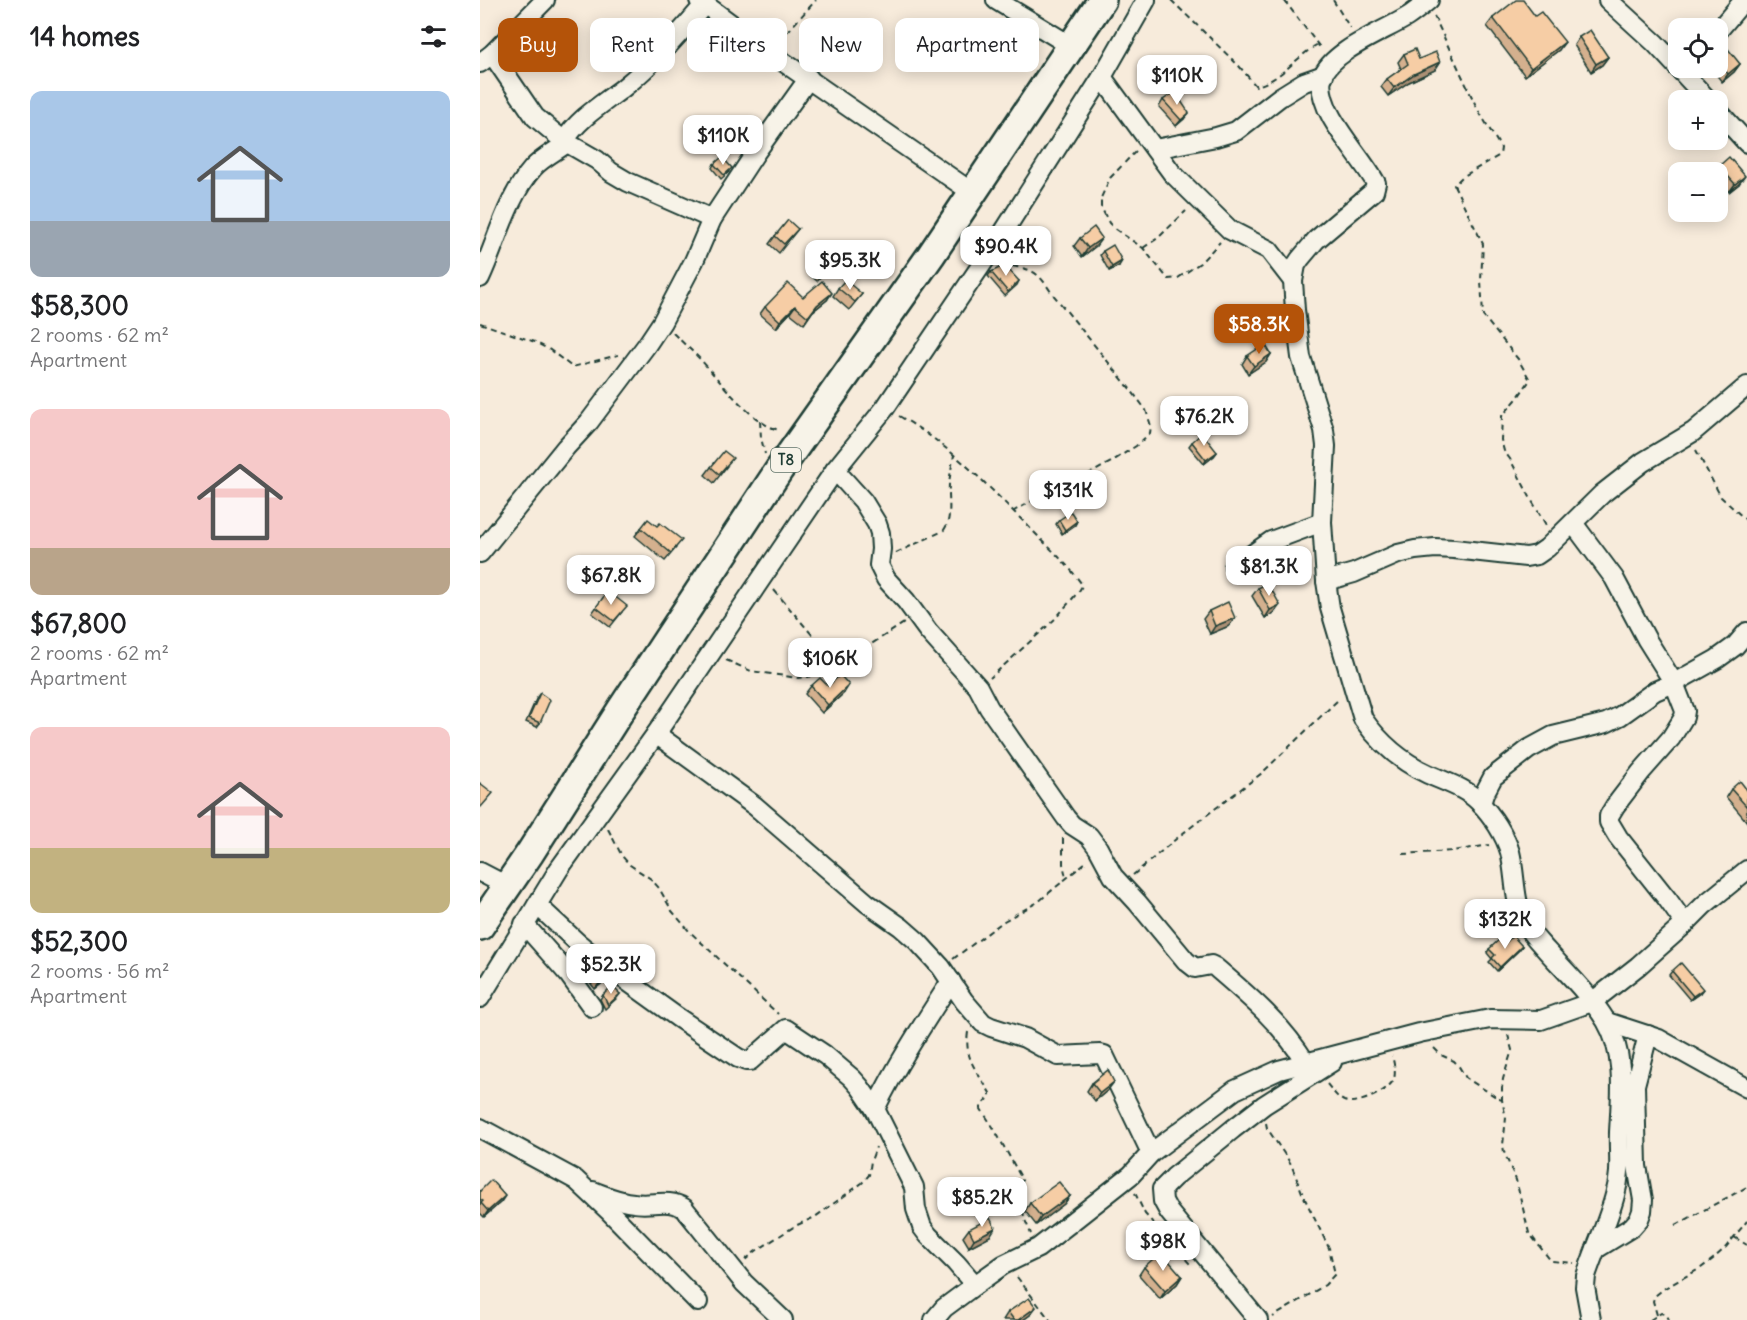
<!DOCTYPE html>
<meta charset="utf-8">
<style>
body{margin:0;font-family:Delius,sans-serif;background:#f6f6f6;color:#202124;height:100vh;display:flex;flex-direction:column;font-size:22px;white-space:nowrap}
*{box-sizing:border-box;margin:0}
p{font-size:20px;color:#757577}
.icon{flex:none;width:33px;height:33px;fill:none;stroke:currentColor;stroke-width:2;stroke-linecap:round;stroke-linejoin:round}
.map{position:relative;flex:1;overflow:hidden}
.drawer{display:flex;flex-direction:column;background:#fff;width:480px}
.drawer>*{flex:none}
.hud{position:absolute;left:18px;top:18px;width:570px;height:54px;display:flex;gap:12px}
.fabs{position:absolute;left:1188px;top:18px;display:grid;gap:12px}
.fabs a{display:grid;place-items:center;width:60px;height:60px;border-radius:12px;background:#fff;box-shadow:0 3px 15px #0003;font-size:30px}
.price{position:absolute;translate:-50% -51px;padding:0 14px;border-radius:12px;background:#fff;color:#222;font-size:20px;line-height:39px;filter:drop-shadow(0 2px 3px #0008)}
.price::after{content:'';position:absolute;left:50%;top:36px;width:18px;height:14px;margin-left:-9px;background:inherit;clip-path:polygon(0 0,100% 0,50% 100%)}
.price.on{background:#b45309;color:#fff}
ul{padding:0;list-style:none}
li{display:grid;align-content:center;gap:12px;height:318px;padding:0 30px}
li span{display:grid;place-items:center;height:186px;border-radius:12px;color:#555}
li>.icon{margin-inline-start:auto}
span .icon{width:108px;height:108px;fill:#fffc;stroke-width:1}
li b{font-size:26px}
h2{display:flex;justify-content:space-between;align-items:center;height:72px;padding:0 30px;font-size:26px}
.pill{padding:0 21px;border-radius:12px;background:#fff;box-shadow:0 3px 15px #0003;font-size:21px;line-height:54px}
.pill.on{background:#b45309;color:#fff}
main{display:flex;flex:1;min-height:0}
.map>svg:first-child{display:block}
</style>
<main>
<section class="drawer">
<h2>14 homes<svg class="icon" aria-label="filters" viewBox="0 0 24 24"><path d="M4 7h16M4 17h16"/><circle cx="9" cy="7" r="2"/><circle cx="15" cy="17" r="2"/></svg></h2>
<ul>
<li><span style="background:linear-gradient(#a9c7e8 70%,#9aa5b1 0)"><svg class="icon" aria-label="home" viewBox="0 0 24 24"><path d="M3 11l9-7 9 7M6 9v11h12V9"/></svg></span><div><b>$58,300</b><p>2 rooms · 62 m²</p><p>Apartment</p></div></li>
<li><span style="background:linear-gradient(#f6c9c9 75%,#b9a48a 0)"><svg class="icon" aria-label="home" viewBox="0 0 24 24"><path d="M3 11l9-7 9 7M6 9v11h12V9"/></svg></span><div><b>$67,800</b><p>2 rooms · 62 m²</p><p>Apartment</p></div></li>
<li><span style="background:linear-gradient(#f6c9c9 65%,#c2b280 0)"><svg class="icon" aria-label="home" viewBox="0 0 24 24"><path d="M3 11l9-7 9 7M6 9v11h12V9"/></svg></span><div><b>$52,300</b><p>2 rooms · 56 m²</p><p>Apartment</p></div></li>
</ul>
</section>
<div class="map">
<svg width="1267" height="1320" viewBox="0 0 1267 1320">
<rect width="100%" height="100%" fill="#f7ebdb"/>
<filter id="ink" filterUnits="userSpaceOnUse"><feTurbulence type="fractalNoise" baseFrequency=".0167" numOctaves="2"/><feDisplacementMap in="SourceGraphic" scale="12" xChannelSelector="R" yChannelSelector="G"/><feConvolveMatrix kernelMatrix="1 2 1 2 8 2 1 2 1" color-interpolation-filters="sRGB"/></filter>
<g filter="url(#ink)">
<g fill="none" stroke-linecap="round" stroke-linejoin="round">
<defs>
<g id="minor">
<polyline points="219,0 289,52 493,193"/>
<polyline points="516,0 591,46"/>
<path d="M949,0C942,6 935,12 927,17C905,31 850,51 842,78C839,90 846,108 852,118C865,141 883,161 896,183L894,191L836,240L820,259L816,265L813,281L815,310L821,357L844,430L846,446L842,522L846,581L850,608L883,719C899,742 922,762 948,774C965,782 986,788 999,802C1012,815 1025,835 1030,852C1036,876 1033,900 1045,923C1050,933 1060,943 1067,951C1087,973 1110,995 1126,1021C1146,1055 1141,1095 1139,1132C1138,1156 1142,1170 1135,1195C1128,1222 1115,1248 1106,1276L1105,1287L1111,1320"/>
<polyline points="1128,0 1175,43 1228,100"/>
<polyline points="1238,31 1264,0"/>
<polyline points="12,54 55,117 84,141 117,160 131,172 148,182 232,219"/>
<polyline points="0,63 12,54 65,0"/>
<polyline points="622,77 692,173 750,230 789,250 813,281"/>
<polyline points="1238,111 1267,143"/>
<path d="M84,141C99,118 121,105 143,88C173,64 199,34 225,4"/>
<polyline points="675,149 736,137 756,131 800,97 824,82 844,75"/>
<path d="M0,278C17,242 26,199 53,168C62,158 76,151 87,143"/>
<path d="M355,470L383,501L397,524L400,533L401,549L399,565L406,579L426,601L448,631L498,687L509,708L586,818L592,825L609,836L618,848L633,876L657,902L706,961L715,968L731,965L735,967C770,997 801,1023 826,1063"/>
<polyline points="1093,523 1134,578 1167,640 1194,683 1205,711 1204,717 1191,738 1161,772 1135,806 1129,816 1129,822 1138,837 1188,900 1205,924"/>
<polyline points="0,553 86,447 109,422 166,346 182,322 214,261 232,219 276,152 329,78"/>
<polyline points="754,567 791,541 842,522"/>
<polyline points="846,581 874,573 918,554 935,550 955,548 974,549 1046,557 1057,555 1067,548 1122,494 1163,462 1213,432 1267,386"/>
<polyline points="176,734 275,806 387,903 421,927 437,941 461,967 484,1001 503,1023 511,1027 545,1038 578,1056 620,1054 624,1055 671,1153"/>
<polyline points="1001,804 1004,794 1013,777 1049,749 1073,736 1126,723 1140,716 1175,691 1194,683 1237,659 1255,646 1267,632"/>
<polyline points="0,872 27,886"/>
<polyline points="57,905 98,943 122,963 197,1017 258,1058 266,1061 270,1061 306,1029 345,1055 372,1078 380,1087 395,1109 434,1187 436,1209 442,1227 448,1235 476,1263 495,1285"/>
<polyline points="44,924 89,975 112,1007"/>
<polyline points="0,998 79,869 176,734 355,470 405,408 521,236 622,77 666,0"/>
<polyline points="1127,1022 1179,1039 1267,1088"/>
<path d="M395,1109C417,1064 444,1023 471,981"/>
<polyline points="0,1128 96,1180 130,1212 218,1302"/>
<path d="M113,1191C126,1196 139,1202 154,1203C172,1206 188,1198 204,1208L264,1283L303,1320"/>
<polyline points="1116,1249 1152,1227 1159,1219 1162,1211 1163,1200 1157,1166 1155,1085 1168,1035"/>
<polyline points="454,1320 464,1308 495,1285 523,1265 558,1248 589,1224 651,1175 671,1153 755,1090 799,1070 939,1033 1010,1019 1061,1020 1112,1002 1158,966 1205,924 1224,905 1267,870"/>
<polyline points="778,1320 689,1212 683,1201 682,1189 694,1177 753,1129 784,1105 852,1062"/>
</g>
<polyline id="highway" points="0,926 50,853 142,708 299,470 451,255 622,0"/>
</defs>
<!-- minor casing -->
<use href="#minor" stroke="#1f3d34" stroke-width="22"/>
<!-- highway casing -->
<use href="#highway" stroke="#1f3d34" stroke-width="32"/>
<!-- path -->
<g stroke="#1f3d34" stroke-width="2" stroke-dasharray="6 4.5" stroke-linecap="butt">
<path d="M691,0L759,66L776,86C801,80 816,57 838,44"/>
<polyline points="804,0 842,50"/>
<polyline points="853,0 870,28"/>
<polyline points="954,16 998,110 1021,148 1020,155 982,177 974,185 1003,244 1001,280 1003,316 1038,359 1050,380 1036,400 1022,416 1021,440 1024,451 1030,459 1052,501 1066,525"/>
<polyline points="300,40 336,0"/>
<polyline points="656,151 630,178 621,198 621,207 629,223 635,229 663,248 688,279 698,278 720,263 740,242"/>
<polyline points="663,248 678,238 706,211"/>
<path d="M522,264C550,270 555,267 571,292L651,390L666,410L671,426L670,433L656,446L631,462L613,472L570,491L534,511"/>
<polyline points="0,323 55,342 70,350 92,367 138,355"/>
<path d="M193,333C201,341 209,348 217,356C236,375 274,428 301,430"/>
<path d="M419,416C470,445 507,485 548,526C566,545 586,562 601,583L602,586L599,591L575,619L510,678"/>
<polyline points="280,421 281,438 285,454"/>
<polyline points="1216,450 1241,497 1267,521"/>
<path d="M416,553L463,531C473,520 468,498 469,484C470,474 472,465 474,455"/>
<polyline points="294,590 356,663"/>
<polyline points="246,660 271,671 318,678 328,677 379,652 424,623"/>
<polyline points="128,829 142,856 150,865 171,879 179,888 192,911 209,931 298,1014"/>
<polyline points="583,838 583,864 586,877"/>
<polyline points="923,854 973,851 1009,845"/>
<polyline points="653,875 702,834 782,773 860,698"/>
<polyline points="473,959 524,921 558,902 606,862"/>
<path d="M488,1032C484,1059 497,1071 510,1093V1097L501,1106V1109L513,1127L542,1179V1208L545,1220L551,1234"/>
<polyline points="1028,1035 1032,1050 1023,1079 1022,1088 1022,1100 1026,1118 1023,1145 1024,1152 1036,1180 1049,1233 1071,1261 1094,1263"/>
<polyline points="954,1048 961,1055 974,1061 978,1065 986,1078 1021,1100"/>
<path d="M847,1084C852,1090 857,1098 864,1101C877,1106 908,1092 914,1079C916,1072 914,1063 912,1056"/>
<polyline points="786,1123 787,1128 811,1164 823,1195 849,1248 855,1274 845,1285 793,1317"/>
<polyline points="655,1193 665,1214 710,1264"/>
<polyline points="1196,1225 1267,1187"/>
<polyline points="1254,1237 1267,1245"/>
<polyline points="265,1260 276,1251 315,1226 335,1217 382,1183 389,1175 391,1161 396,1147"/>
<polyline points="537,1277 570,1320"/>
<polyline points="1177,1315 1173,1301 1175,1296 1185,1288 1221,1268 1233,1259 1246,1247 1267,1221"/>
<polyline points="1170,1320 1181,1313 1187,1315 1189,1320"/>
</g>
<!-- minor -->
<use href="#minor" stroke="#f7f3e8" stroke-width="18"/>
<!-- highway -->
<use href="#highway" stroke="#f7f3e8" stroke-width="27"/>
</g>
<!-- wall -->
<g fill="#d4b08e" stroke="#1f3d34" stroke-width="1.5">
<polygon points="1013,18 1079,50 1045,76 1007,26"/>
<polygon points="520,35 538,35 522,51 515,43"/>
<polygon points="1099,37 1128,57 1122,65 1111,72 1094,45"/>
<polygon points="924,54 939,59 960,62 955,70 929,82 908,96 901,87 907,79 921,69 918,62"/>
<polygon points="1238,57 1260,64 1254,72 1242,82 1231,68 1238,68"/>
<polygon points="683,100 704,119 696,126 679,107"/>
<polygon points="234,164 249,172 241,179 232,168"/>
<polygon points="1239,166 1259,184 1249,192 1238,179 1238,172 1235,172"/>
<polygon points="318,229 299,253 289,244 295,236"/>
<polygon points="600,238 616,246 602,257 594,246"/>
<polygon points="623,251 639,266 629,271 620,255"/>
<polygon points="353,261 337,281 329,274 334,266"/>
<polygon points="511,272 539,281 537,285 525,296 508,276"/>
<polygon points="358,288 382,294 369,310 353,296"/>
<polygon points="323,297 347,300 332,312 324,324 310,313 296,328 280,314 285,307"/>
<polygon points="791,354 786,362 768,374 762,364 767,356"/>
<polygon points="712,442 737,452 734,456 724,464 709,446"/>
<polygon points="247,466 234,483 225,475 231,467"/>
<polygon points="579,520 597,521 595,525 582,534 576,524"/>
<polygon points="161,528 196,548 185,561 155,536"/>
<polygon points="778,588 794,613 785,618 772,596"/>
<polygon points="128,591 142,612 130,627 112,613"/>
<polygon points="729,611 749,626 730,634 723,619"/>
<polygon points="331,686 348,686 364,693 342,713 325,694"/>
<polygon points="60,693 60,723 57,727 46,722 57,697"/>
<polygon points="1251,789 1267,790 1267,822 1246,797"/>
<polygon points="1025,943 1042,946 1039,950 1017,971 1009,962 1012,959 1007,953 1009,949"/>
<polygon points="107,963 126,980 115,989 101,971"/>
<polygon points="1192,971 1220,993 1210,1000 1189,975"/>
<polygon points="140,994 137,998 125,1009 120,999 123,995"/>
<polygon points="612,1083 628,1090 615,1101 607,1091"/>
<polygon points="0,1191 21,1202 4,1217 0,1213"/>
<polygon points="590,1196 584,1204 556,1225 545,1211 550,1203"/>
<polygon points="489,1229 510,1236 489,1247 483,1237"/>
<polygon points="664,1267 702,1276 697,1284 680,1299 659,1275"/>
<polygon points="528,1312 550,1315 543,1320 523,1320"/>
</g>
<!-- shaded-wall -->
<g fill="#ac9074" stroke="#1f3d34" stroke-width="1.5">
<polygon points="543,27 538,35 522,51 528,43"/>
<polygon points="1085,42 1079,50 1045,76 1051,68"/>
<polygon points="1128,57 1122,65 1111,72 1116,64"/>
<polygon points="960,62 955,70 929,82 908,96 914,88 934,74"/>
<polygon points="1260,64 1254,72 1242,82 1248,74"/>
<polygon points="709,113 704,119 696,126 701,120"/>
<polygon points="1265,176 1259,184 1249,192 1255,184"/>
<polygon points="622,238 616,246 602,257 608,248"/>
<polygon points="642,261 639,266 629,271 632,267"/>
<polygon points="352,293 347,300 332,312 324,324 337,305"/>
<polygon points="315,306 310,313 296,328 300,321"/>
<polygon points="791,354 786,362 768,374 774,366"/>
<polygon points="737,452 734,456 724,464 726,460"/>
<polygon points="597,521 595,525 582,534 585,530"/>
<polygon points="800,605 794,613 785,618 790,610"/>
<polygon points="755,618 749,626 730,634 735,626"/>
<polygon points="369,685 364,693 342,713 348,705"/>
<polygon points="1042,946 1039,950 1017,971 1020,967"/>
<polygon points="132,972 126,980 115,989 121,981"/>
<polygon points="1223,989 1220,993 1210,1000 1213,996"/>
<polygon points="634,1082 628,1090 615,1101 620,1093"/>
<polygon points="25,1196 21,1202 4,1217 8,1211"/>
<polygon points="590,1196 584,1204 556,1225 561,1217"/>
<polygon points="515,1228 510,1236 489,1247 494,1239"/>
<polygon points="702,1276 697,1284 680,1299 685,1291"/>
<polygon points="556,1307 550,1315 543,1320 538,1320"/>
</g>
<!-- building -->
<g fill="#f6cda5" stroke="#1f3d34" stroke-width="1.5">
<polygon points="1036,0 1043,0 1055,16 1061,12 1085,42 1051,68 1013,18"/>
<polygon points="535,20 543,27 528,43 520,35"/>
<polygon points="1110,30 1128,57 1116,64 1099,37"/>
<polygon points="935,49 939,59 956,52 960,62 934,74 914,88 907,79 928,64 924,54"/>
<polygon points="1248,49 1260,64 1248,74 1238,61 1238,57"/>
<polygon points="695,92 709,113 701,120 683,100"/>
<polygon points="242,157 252,168 244,175 234,164"/>
<polygon points="1249,157 1265,176 1255,184 1239,166"/>
<polygon points="308,220 318,229 304,244 295,236"/>
<polygon points="614,227 622,238 608,248 600,238"/>
<polygon points="633,245 642,261 632,267 623,251"/>
<polygon points="350,246 359,253 343,273 334,266"/>
<polygon points="527,264 530,271 539,281 528,292 511,272"/>
<polygon points="365,280 382,294 375,302 358,288"/>
<polygon points="342,281 352,293 337,305 328,317 315,306 300,321 285,307 308,283 323,297"/>
<polygon points="785,344 791,354 774,366 767,356"/>
<polygon points="722,433 737,452 726,460 712,442"/>
<polygon points="244,451 253,458 239,474 231,467"/>
<polygon points="591,512 597,521 585,530 579,520"/>
<polygon points="168,519 177,526 180,523 202,540 191,553 161,528"/>
<polygon points="788,583 800,605 790,610 778,588"/>
<polygon points="128,591 147,606 134,621 116,607"/>
<polygon points="748,602 755,618 735,626 729,611"/>
<polygon points="360,675 369,685 348,705 331,686 340,678 348,686"/>
<polygon points="60,693 70,700 60,723 49,718"/>
<polygon points="1260,781 1267,790 1267,807 1251,789"/>
<polygon points="0,783 13,793 1,807 0,805"/>
<polygon points="1033,936 1042,946 1020,967 1012,958 1015,955 1009,949 1021,938 1025,943"/>
<polygon points="113,958 132,972 121,981 107,963"/>
<polygon points="1201,963 1223,989 1213,996 1192,971"/>
<polygon points="132,986 140,994 128,1005 123,995"/>
<polygon points="628,1070 634,1082 620,1093 612,1083"/>
<polygon points="11,1180 25,1196 8,1211 1,1203 3,1201 0,1199 0,1191"/>
<polygon points="579,1182 590,1196 561,1217 550,1203"/>
<polygon points="510,1218 515,1228 494,1239 489,1229"/>
<polygon points="681,1252 702,1276 685,1291 664,1267"/>
<polygon points="549,1298 556,1307 538,1320 534,1320 528,1312"/>
</g>
</g>
<g text-anchor="middle" stroke-width="6" stroke-linejoin="round" paint-order="stroke">
<!-- shield labels -->
<rect fill="#f7f3e8" stroke="#60746a" stroke-width="1.5" x="291" y="448" width="30" height="24" rx="4.5"/>
<g font-size="15" font-weight="bold" fill="#1f3d34">
<text x="306" y="465">T8</text>
</g>
</g>
</svg>
<div class="fabs">
<a><svg class="icon" aria-label="locate" viewBox="0 0 24 24"><circle cx="12" cy="12" r="6"/><path d="M12 2v4M12 18v4M2 12h4M18 12h4"/></svg></a>
<a>+</a>
<a>−</a>
</div>
<b class="price" style="left:697px;top:106px">$110K</b>
<b class="price" style="left:243px;top:166px">$110K</b>
<b class="price" style="left:526px;top:277px">$90.4K</b>
<b class="price" style="left:370px;top:291px">$95.3K</b>
<b class="price on" style="left:779px;top:355px">$58.3K</b>
<b class="price" style="left:724px;top:447px">$76.2K</b>
<b class="price" style="left:588px;top:521px">$131K</b>
<b class="price" style="left:789px;top:597px">$81.3K</b>
<b class="price" style="left:131px;top:606px">$67.8K</b>
<b class="price" style="left:350px;top:689px">$106K</b>
<b class="price" style="left:1025px;top:950px">$132K</b>
<b class="price" style="left:131px;top:995px">$52.3K</b>
<b class="price" style="left:502px;top:1228px">$85.2K</b>
<b class="price" style="left:683px;top:1272px">$98K</b>
<div class="hud">
<a class="pill on">Buy</a>
<a class="pill">Rent</a>
<a class="pill">Filters</a>
<a class="pill">New</a>
<a class="pill">Apartment</a>
</div>
</div>
</main>
